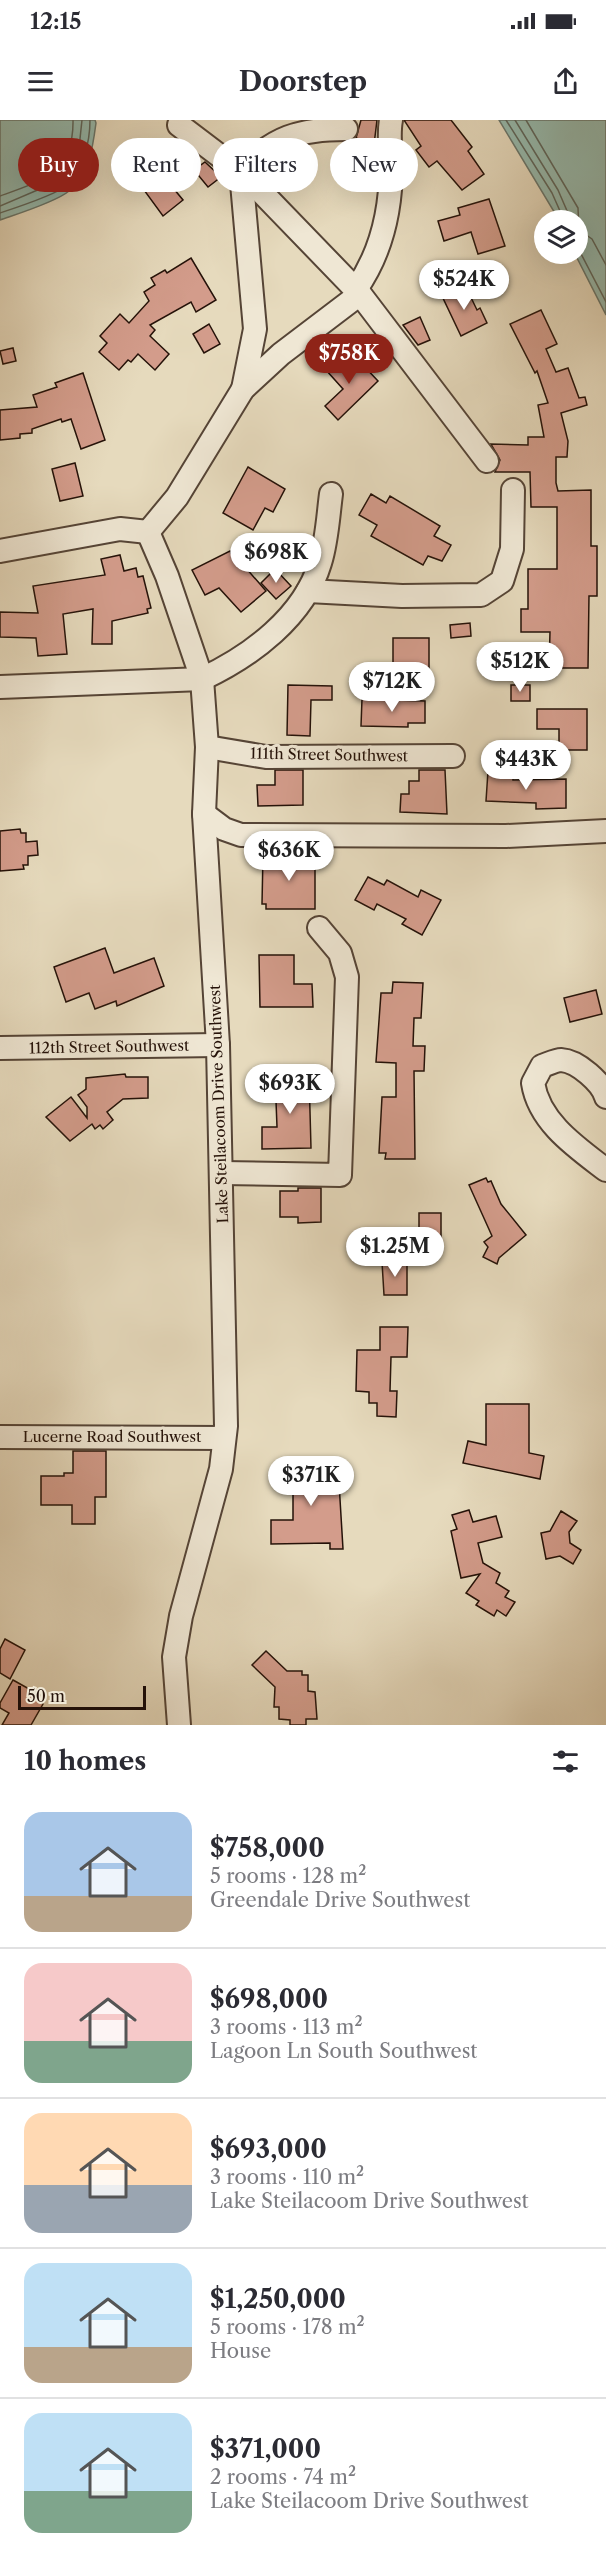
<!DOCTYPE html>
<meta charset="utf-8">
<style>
body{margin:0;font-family:"Libre Caslon Text",serif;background:#f7f7f7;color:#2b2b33;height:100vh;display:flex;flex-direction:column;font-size:22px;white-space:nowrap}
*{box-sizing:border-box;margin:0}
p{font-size:20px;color:#7c7c81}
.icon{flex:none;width:33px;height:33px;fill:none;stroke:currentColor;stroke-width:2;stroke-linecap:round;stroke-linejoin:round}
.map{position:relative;height:1605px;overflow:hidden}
.panel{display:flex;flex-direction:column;background:#fff;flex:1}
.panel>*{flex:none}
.banner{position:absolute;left:18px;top:18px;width:570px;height:54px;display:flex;gap:12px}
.controls{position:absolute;left:534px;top:90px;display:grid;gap:12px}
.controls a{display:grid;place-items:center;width:54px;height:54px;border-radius:50%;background:#fff;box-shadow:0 6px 24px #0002;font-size:30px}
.scale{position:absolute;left:18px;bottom:15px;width:128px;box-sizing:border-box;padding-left:6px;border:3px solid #251209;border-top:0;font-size:16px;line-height:21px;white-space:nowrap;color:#251209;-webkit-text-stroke:4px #efe7d4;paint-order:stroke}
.price{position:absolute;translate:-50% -51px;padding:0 14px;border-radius:21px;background:#fff;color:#222;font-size:20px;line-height:39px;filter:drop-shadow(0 2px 3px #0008)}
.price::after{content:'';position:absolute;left:50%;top:36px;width:18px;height:14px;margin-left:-9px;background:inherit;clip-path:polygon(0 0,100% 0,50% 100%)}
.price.selected{background:#8f2418;color:#fff}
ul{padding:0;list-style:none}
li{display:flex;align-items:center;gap:18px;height:150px;padding:0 24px}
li+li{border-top:2px solid #e1e1e2}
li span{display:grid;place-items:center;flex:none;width:168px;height:120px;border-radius:18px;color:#555}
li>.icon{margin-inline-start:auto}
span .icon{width:72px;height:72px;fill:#fffc;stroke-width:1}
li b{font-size:26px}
h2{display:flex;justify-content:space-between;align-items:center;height:72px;padding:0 24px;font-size:26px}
.chip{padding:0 21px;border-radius:27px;background:#fff;box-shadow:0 6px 24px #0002;font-size:21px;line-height:54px}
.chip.selected{background:#8f2418;color:#fff}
.status{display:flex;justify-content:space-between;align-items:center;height:42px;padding:0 30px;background:#fff;direction:ltr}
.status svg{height:16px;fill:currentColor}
header{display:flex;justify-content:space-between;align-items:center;height:78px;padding:0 24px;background:#fff;font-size:27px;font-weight:800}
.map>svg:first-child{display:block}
</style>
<div class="status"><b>12:15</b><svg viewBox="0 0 49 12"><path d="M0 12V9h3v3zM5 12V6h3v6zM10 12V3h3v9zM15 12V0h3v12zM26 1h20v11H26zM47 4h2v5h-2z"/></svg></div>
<header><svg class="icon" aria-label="menu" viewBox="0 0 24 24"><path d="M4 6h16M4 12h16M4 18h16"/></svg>Doorstep<svg class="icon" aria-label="share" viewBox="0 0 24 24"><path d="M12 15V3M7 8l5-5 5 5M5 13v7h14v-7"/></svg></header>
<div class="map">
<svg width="606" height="1605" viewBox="0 0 606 1605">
<rect width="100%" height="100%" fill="#e6dabd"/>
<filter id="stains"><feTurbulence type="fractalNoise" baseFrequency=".00333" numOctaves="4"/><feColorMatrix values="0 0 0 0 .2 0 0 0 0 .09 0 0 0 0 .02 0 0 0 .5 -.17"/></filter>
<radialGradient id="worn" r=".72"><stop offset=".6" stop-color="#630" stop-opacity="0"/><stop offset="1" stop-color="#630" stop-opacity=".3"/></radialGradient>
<!-- water -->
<g fill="#96bbaf" stroke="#69776d" stroke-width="1.5">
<path d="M0,0H95L96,3C93,26 89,56 69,71C56,82 17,94 0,100Z"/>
<polygon points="499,0 606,0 606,195 575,134 578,134 578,100 559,100"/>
</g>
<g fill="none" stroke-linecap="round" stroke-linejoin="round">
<!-- shore -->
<g stroke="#5e665c" stroke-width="1.5">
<polyline points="506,0 552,73 564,100"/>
<polyline points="515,0 558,70 571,100"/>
<polyline points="526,0 578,88 579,110 592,119 606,145"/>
<path d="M0,76C42,61 74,52 73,0"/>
<polyline points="0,86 61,60 79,28 82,0"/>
<path d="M0,93C15,88 55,75 66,66C83,51 90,22 90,0"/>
<polyline points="578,128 606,182"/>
</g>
</g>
<!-- building -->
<g fill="#d39c8b" stroke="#251209" stroke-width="1.5">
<polygon points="361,0 377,0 373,33 360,29 362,20 356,18"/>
<polygon points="404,0 451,0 472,27 468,31 484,54 462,70 437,41 429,47 416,30 421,26"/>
<polygon points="172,28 188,47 169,63 183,80 163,96 133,55 159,35 161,37"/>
<polygon points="205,42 221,57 208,67 194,50"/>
<polygon points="489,79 505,126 478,134 471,112 444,121 438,101 460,95 458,88"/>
<polygon points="191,138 216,180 196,192 191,182 150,205 155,210 150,216 169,234 155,250 138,234 131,242 128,240 119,250 99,232 107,223 100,216 120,194 129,203 149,181 144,172 155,165 151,158 165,150 167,153"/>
<polygon points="465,165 477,190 480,188 487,203 461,216 442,176"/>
<polygon points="541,190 557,224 546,229 556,252 568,248 579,278 585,277 587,285 561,293 568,321 567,337 556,337 556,363 558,371 591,370 591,426 597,426 597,476 589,476 588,548 549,548 550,512 521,512 521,489 528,489 528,449 557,449 557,387 531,387 530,352 495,352 500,340 491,324 528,325 528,317 544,317 538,285 548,283 537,251 535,253 510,204"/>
<polygon points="420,197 430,220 418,225 403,205"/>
<polygon points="209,204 220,224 204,233 193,214"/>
<polygon points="13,228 16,241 3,244 0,231"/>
<polygon points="344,234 356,247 361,243 378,261 338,300 325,286 343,269 326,250"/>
<polygon points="83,253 105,320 81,329 71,299 62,302 61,299 32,309 32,313 20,314 20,318 0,320 0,290 37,287 33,275 57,267 55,263"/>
<polygon points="75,343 83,376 60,381 52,349"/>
<polygon points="248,347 285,369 273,392 265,388 253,410 223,393"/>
<polygon points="371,374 386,383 390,376 440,406 434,416 451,425 442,441 428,436 423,445 371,416 377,405 359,395"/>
<polygon points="230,431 236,443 239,440 266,471 241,492 219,468 205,475 192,450"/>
<polygon points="120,435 124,451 136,448 138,457 143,456 151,488 147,489 148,493 112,501 112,524 92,524 93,489 63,494 67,534 38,536 36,518 0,517 0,492 38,493 33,466 105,455 101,439"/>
<polygon points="275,449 291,466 276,479 261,463"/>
<polygon points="470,503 471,516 451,518 450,505"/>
<rect x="393" y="518" width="36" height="32"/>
<polygon points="288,565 332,566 332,580 311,580 310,616 287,615"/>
<rect x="511" y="565" width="19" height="16"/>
<polygon points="362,579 425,581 425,603 408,603 408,607 361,606"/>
<polygon points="537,589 587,589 587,630 559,630 559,609 537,609"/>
<polygon points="275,650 303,650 303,685 258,686 257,665 275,665"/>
<polygon points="419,650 445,650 447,694 400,692 401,674 409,674 409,661 419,661"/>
<polygon points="488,651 513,653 513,660 566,659 566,688 536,689 536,683 486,681"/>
<polygon points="20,709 21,713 26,713 26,722 37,721 38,735 28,736 28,745 23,745 24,749 0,751 0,711"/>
<polygon points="263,735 315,735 315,789 266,789 266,784 262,784"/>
<polygon points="368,757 384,765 387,760 418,777 421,770 441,780 422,815 402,804 406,799 377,784 374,790 355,780"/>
<polygon points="105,828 114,853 154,838 164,866 117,886 116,881 95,889 89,873 66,882 54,847"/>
<polygon points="259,835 294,835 294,864 312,864 313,887 260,887"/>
<polygon points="393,862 423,863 421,898 414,898 413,926 425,926 424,951 414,951 415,1039 385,1039 386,1033 379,1033 382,977 396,977 396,943 376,942 381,873 392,873"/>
<polygon points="596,870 602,894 570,902 564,878"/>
<polygon points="125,954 126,957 148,957 148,978 123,979 107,992 113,1000 103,1009 100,1005 95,1009 92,1004 70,1021 46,997 71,977 87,998 87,987 78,975 86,969 86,958"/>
<polygon points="275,955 309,955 311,1028 262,1029 262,1007 277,1007"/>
<polygon points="486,1058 488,1062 491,1061 501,1084 526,1115 499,1138 497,1144 483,1137 488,1127 484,1122 492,1116 469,1065"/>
<polygon points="298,1068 321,1068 321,1102 298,1103 298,1097 280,1097 280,1071 298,1071"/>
<rect x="419" y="1093" width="22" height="41"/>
<polygon points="382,1142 407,1142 407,1175 384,1175"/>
<polygon points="380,1207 408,1207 407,1237 391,1237 390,1271 397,1271 396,1297 377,1296 377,1283 369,1283 369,1272 356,1271 357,1230 380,1230"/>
<polygon points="486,1284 529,1284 529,1333 544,1336 540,1359 463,1343 468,1321 486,1325"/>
<polygon points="73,1331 106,1331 106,1377 95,1377 95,1404 72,1404 72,1385 41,1385 41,1356 64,1356 64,1353 73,1353"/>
<polygon points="338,1346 343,1429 330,1429 330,1423 271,1424 271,1400 293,1400 293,1366 278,1366 278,1347"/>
<polygon points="469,1390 473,1402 496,1396 502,1417 478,1423 483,1443 500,1453 496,1463 509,1471 505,1477 515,1482 506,1496 497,1490 494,1496 476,1485 479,1481 466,1473 480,1454 461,1458 451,1411 457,1409 452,1395"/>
<polygon points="561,1391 577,1401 569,1412 570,1423 581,1430 573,1444 560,1436 546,1439 541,1413 550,1411"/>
<polygon points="5,1519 25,1530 10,1559 0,1553 0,1529"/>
<polygon points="266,1531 287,1551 302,1551 302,1555 308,1555 308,1571 315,1572 317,1599 306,1599 306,1605 290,1605 290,1600 279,1599 279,1587 274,1587 275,1567 252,1545"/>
<polygon points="13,1560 40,1575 37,1580 43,1584 31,1605 2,1605 9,1593 0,1588 0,1583"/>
</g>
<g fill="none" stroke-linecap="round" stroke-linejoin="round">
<defs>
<g id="minor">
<polyline points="179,5 245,55 360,174 487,341"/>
<path d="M356,169C382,132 391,91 391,46C391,32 388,15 391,0"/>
<path d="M243,269L255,209L241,52C272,17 300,9 346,9"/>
<polyline points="148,412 167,456 202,559 207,627 204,694 218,925 226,1306 221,1349 181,1496 174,1537 179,1605"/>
<polyline points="148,412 177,377 243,269 281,234 360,174"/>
<polyline points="0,431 120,409 148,412"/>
<polyline points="308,471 402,476 481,475 502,461 512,429 513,370"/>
<path d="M0,567L202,559C251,536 304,497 320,443C327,421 328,397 331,374"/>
<polyline points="207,627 266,637 453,636"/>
<polyline points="204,694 224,709 241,715 506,716 606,711"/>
<polyline points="0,928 218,925"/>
<path d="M606,977C602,963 578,941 561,940C556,940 548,944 542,946L533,963C539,1002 576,1027 606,1050"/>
<polyline points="222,1053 340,1055 347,857 340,833 319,808"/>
<polyline points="0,1317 224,1318"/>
</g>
</defs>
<!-- minor casing -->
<use href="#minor" stroke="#554436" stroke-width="26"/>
<!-- minor -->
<use href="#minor" stroke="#efe7d4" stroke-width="22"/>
</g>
<g text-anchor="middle" stroke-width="6" stroke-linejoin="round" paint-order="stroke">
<!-- street labels -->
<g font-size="15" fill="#251209" stroke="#efe7d4">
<text transform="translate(329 635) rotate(1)" y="5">111th Street Southwest</text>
<text transform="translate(109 927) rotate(-1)" y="5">112th Street Southwest</text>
<text transform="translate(219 984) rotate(-92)" y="5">Lake Steilacoom Drive Southwest</text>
<text x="112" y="1322">Lucerne Road Southwest</text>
</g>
</g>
<rect width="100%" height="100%" filter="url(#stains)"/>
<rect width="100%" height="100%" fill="url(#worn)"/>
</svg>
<div class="controls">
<a><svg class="icon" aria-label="layers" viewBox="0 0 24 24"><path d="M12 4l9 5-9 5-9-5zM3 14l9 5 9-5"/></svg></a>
</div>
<div class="scale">50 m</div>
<b class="price" style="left:464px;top:191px">$524K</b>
<b class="price selected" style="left:349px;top:265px">$758K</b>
<b class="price" style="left:276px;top:464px">$698K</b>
<b class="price" style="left:520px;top:573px">$512K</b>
<b class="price" style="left:392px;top:593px">$712K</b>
<b class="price" style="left:526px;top:671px">$443K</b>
<b class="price" style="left:289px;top:762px">$636K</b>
<b class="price" style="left:290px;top:995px">$693K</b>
<b class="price" style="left:395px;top:1158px">$1.25M</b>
<b class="price" style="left:311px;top:1387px">$371K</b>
<div class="banner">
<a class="chip selected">Buy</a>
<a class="chip">Rent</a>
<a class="chip">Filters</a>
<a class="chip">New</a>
</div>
</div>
<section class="panel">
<h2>10 homes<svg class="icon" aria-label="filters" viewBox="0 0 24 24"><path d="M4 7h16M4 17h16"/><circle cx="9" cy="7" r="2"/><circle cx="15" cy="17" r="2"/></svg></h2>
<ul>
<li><span style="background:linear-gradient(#a9c7e8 70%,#b9a48a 0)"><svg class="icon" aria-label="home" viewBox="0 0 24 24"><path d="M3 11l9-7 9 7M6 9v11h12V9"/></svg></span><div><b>$758,000</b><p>5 rooms · 128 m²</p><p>Greendale Drive Southwest</p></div></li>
<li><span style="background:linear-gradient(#f6c9c9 65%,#7fa58c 0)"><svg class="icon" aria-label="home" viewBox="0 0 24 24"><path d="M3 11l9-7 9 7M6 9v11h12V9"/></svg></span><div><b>$698,000</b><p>3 rooms · 113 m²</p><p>Lagoon Ln South Southwest</p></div></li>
<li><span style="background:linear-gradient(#ffd9b3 60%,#9aa5b1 0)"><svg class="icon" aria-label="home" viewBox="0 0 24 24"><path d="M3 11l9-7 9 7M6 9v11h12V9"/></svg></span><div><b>$693,000</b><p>3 rooms · 110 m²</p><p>Lake Steilacoom Drive Southwest</p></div></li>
<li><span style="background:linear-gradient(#bfe0f5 70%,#b9a48a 0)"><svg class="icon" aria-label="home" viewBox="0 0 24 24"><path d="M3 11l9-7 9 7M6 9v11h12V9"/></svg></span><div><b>$1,250,000</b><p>5 rooms · 178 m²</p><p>House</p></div></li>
<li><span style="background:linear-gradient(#bfe0f5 65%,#7fa58c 0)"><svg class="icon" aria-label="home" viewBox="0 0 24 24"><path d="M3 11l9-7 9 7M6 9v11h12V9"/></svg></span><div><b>$371,000</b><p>2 rooms · 74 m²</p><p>Lake Steilacoom Drive Southwest</p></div></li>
</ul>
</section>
